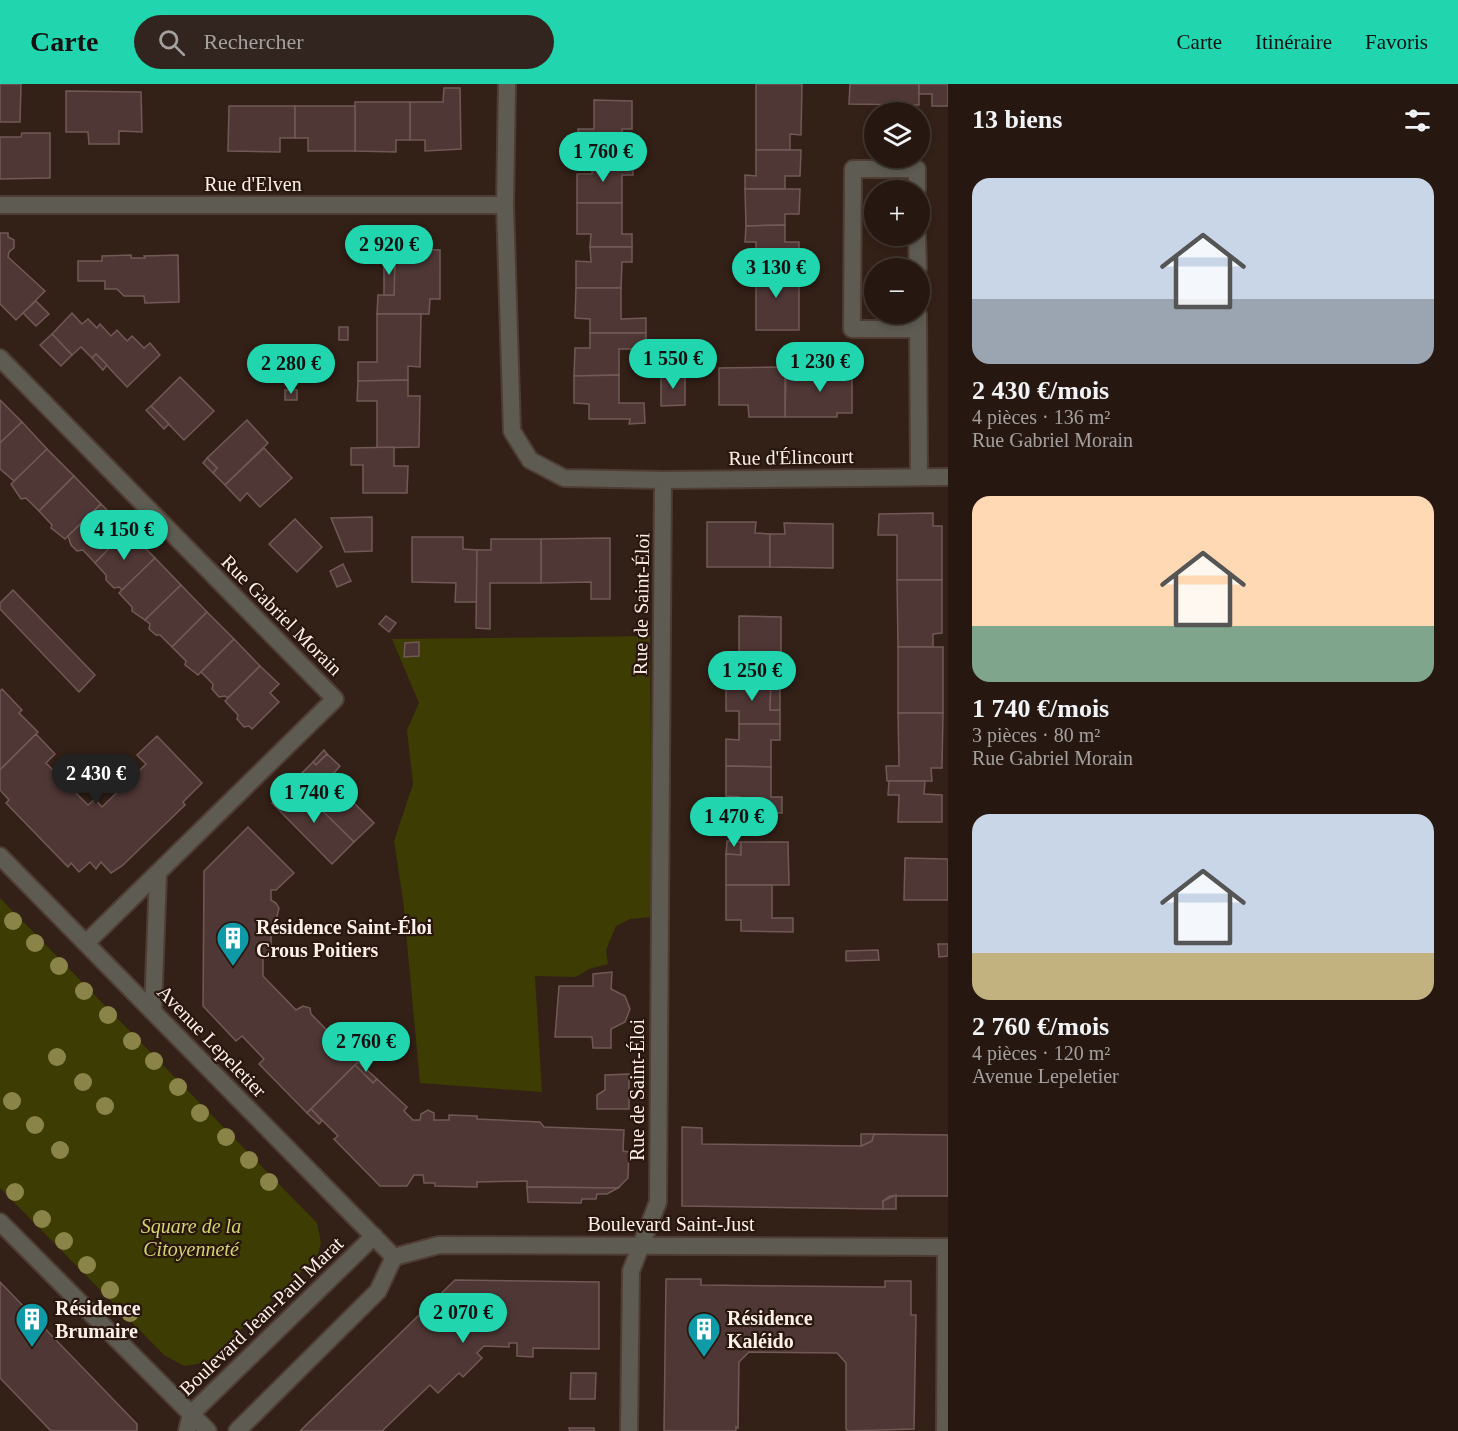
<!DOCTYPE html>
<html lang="fr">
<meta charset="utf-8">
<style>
body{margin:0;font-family:"Times New Roman",serif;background:#32251f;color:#f1f3f6;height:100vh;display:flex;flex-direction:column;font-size:22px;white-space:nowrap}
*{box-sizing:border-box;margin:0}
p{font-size:20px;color:#a4a09f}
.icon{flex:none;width:33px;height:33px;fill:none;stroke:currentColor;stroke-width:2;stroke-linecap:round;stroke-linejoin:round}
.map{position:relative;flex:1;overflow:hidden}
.side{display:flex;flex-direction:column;background:#261811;width:510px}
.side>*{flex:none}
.buttons{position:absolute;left:864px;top:18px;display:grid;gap:12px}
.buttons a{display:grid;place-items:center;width:66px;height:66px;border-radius:50%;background:#261811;box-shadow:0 3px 9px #0003,0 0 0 2px #423731;font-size:30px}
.price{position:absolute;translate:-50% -51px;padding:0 14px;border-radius:21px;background:#21d5af;color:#111;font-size:20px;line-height:39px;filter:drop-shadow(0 2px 3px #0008)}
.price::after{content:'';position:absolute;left:50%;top:36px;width:18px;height:14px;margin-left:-9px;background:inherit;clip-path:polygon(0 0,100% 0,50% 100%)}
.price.on{background:#222;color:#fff}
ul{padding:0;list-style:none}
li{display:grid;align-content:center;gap:12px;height:318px;padding:0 24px}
li span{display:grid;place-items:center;height:186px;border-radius:18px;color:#555}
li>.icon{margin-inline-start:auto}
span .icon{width:108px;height:108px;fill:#fffc;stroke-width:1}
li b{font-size:26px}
h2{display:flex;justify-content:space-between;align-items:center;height:72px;padding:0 24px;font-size:26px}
header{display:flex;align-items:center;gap:36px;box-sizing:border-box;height:84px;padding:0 30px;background:#21d5af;color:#111}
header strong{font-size:28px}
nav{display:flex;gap:33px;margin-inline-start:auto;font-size:21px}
.search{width:420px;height:54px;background:#32251f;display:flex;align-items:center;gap:15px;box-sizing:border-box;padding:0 21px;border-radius:33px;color:#a4a09f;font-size:22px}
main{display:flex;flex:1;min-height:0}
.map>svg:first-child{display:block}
</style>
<header>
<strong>Carte</strong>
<div class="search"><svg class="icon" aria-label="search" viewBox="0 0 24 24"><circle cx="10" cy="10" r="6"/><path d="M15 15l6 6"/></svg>Rechercher</div>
<nav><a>Carte</a><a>Itinéraire</a><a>Favoris</a></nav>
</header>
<main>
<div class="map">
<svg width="948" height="1347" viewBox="0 0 948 1347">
<rect width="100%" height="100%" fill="#332017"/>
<!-- green -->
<g fill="#3c3c03">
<polygon points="650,552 652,833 630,835 616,842 606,866 608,880 589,885 576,893 535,892 542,1008 420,999 403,816 394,757 413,700 407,646 419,619 392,555"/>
<polygon points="0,814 317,1139 321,1159 317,1173 206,1279 184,1282 164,1271 0,1104"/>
</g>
<!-- building -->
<g fill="#4f3735" stroke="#725957" stroke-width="1.5">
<polygon points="0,0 21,0 20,38 0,38"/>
<polygon points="756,0 802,0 801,51 790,50 790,66 756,66"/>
<polygon points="850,0 919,0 919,21 849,20"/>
<polygon points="919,0 948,0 948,22 932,22 932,10 919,10"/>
<polygon points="444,4 460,4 461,65 425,67 425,56 410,56 410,18 443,18"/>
<polygon points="66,7 141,8 142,48 119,47 119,60 89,60 88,48 66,48"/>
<polygon points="594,16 632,17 632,45 622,45 621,78 578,78 578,45 594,45"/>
<polygon points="355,18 410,18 410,56 396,56 396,68 355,67"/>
<polygon points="229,22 295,22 295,54 280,54 280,68 228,67"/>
<polygon points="295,22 355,22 355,67 308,67 308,54 295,54"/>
<polygon points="22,49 50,49 50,94 0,95 0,53 21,53"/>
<polygon points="756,66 801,66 800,92 785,92 785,105 745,105 745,91 756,92"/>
<polygon points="633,77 633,91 622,91 622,119 577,119 577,90 592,90 592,78"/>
<polygon points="745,105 800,105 799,130 785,130 785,141 746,142"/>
<polygon points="577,119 622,119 622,150 632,150 632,163 590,163 591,150 577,150"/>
<polygon points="785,141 785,158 799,158 799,180 756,180 756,158 745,158 746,142"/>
<polygon points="0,149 8,149 8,153 14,156 14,164 9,168 8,173 45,207 16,236 0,220"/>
<polygon points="590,163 632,163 632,178 622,178 621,204 576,204 576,177 591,178"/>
<polygon points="395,165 440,166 440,215 430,215 429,230 377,230 378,211 394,211"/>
<polygon points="131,171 131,174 145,174 144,172 178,171 179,218 145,219 144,212 124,212 117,205 105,205 105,197 78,197 78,177 102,177 102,172"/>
<polygon points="384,174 395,175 394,211 384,211"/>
<polygon points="756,180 787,180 787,197 799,197 799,246 756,246"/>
<polygon points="576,204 621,204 621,235 646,234 646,249 590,249 590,235 575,234"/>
<polygon points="36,217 49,230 36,242 23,229"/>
<polygon points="72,229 82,240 88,235 97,244 100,240 111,252 117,246 127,257 132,252 144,264 150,259 160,271 127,303 96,270 92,274 81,263 72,271 52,250"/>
<polygon points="377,230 421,230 420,283 408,282 408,296 358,297 358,278 377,278"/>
<rect x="339" y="243" width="9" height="13"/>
<polygon points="590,249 646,249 646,265 619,265 619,291 574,292 575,264 590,264"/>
<polygon points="52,250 72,271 61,282 40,261"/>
<polygon points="96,270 107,281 103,286 92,274"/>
<polygon points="836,277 852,277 852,329 837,329 837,333 785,333 786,288 836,288"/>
<polygon points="785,283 785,333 749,333 748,321 719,321 719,284"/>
<polygon points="619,291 619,319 644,319 645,339 629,340 630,335 589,335 589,320 574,319 574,292"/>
<polygon points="685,291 685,321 661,322 661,292"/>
<polygon points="180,293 214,327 184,356 151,322"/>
<polygon points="408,296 408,312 420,312 419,363 377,364 377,317 357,317 358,297"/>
<rect x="285" y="306" width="12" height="10"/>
<polygon points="0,316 22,338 0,359"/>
<polygon points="151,322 169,340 164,345 146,326"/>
<polygon points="247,336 268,359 225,401 213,389 217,384 207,374"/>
<polygon points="22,338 47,365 14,397 0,385 0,359"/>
<polygon points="394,363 394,382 408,382 407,409 363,409 363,381 351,381 351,364"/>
<polygon points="264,364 292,394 260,423 247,409 240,417 225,401"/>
<polygon points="47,365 74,392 39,427 26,414 21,415 11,400"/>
<polygon points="207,374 217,384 213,389 203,379"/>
<polygon points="74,392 101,420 65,455 51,444 52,441 39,427"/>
<polygon points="101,420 127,446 95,479 83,466 77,467 71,461 68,452"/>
<polygon points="933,429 933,442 942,442 942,496 897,496 897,451 878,451 879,430"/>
<polygon points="372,433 372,467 345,468 331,434"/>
<polygon points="295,435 322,463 297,488 269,460"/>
<polygon points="707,438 756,438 755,449 770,450 770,483 707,483"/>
<polygon points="784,439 833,440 833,484 770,483 770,450 785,450"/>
<polygon points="127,446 155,474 122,506 119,503 114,504 106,496 106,491 95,479"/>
<polygon points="412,453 463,453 463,465 477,466 477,518 455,518 456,499 412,498"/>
<polygon points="610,454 610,515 591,515 591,498 541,499 541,455"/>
<polygon points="491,455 541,455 541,499 490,499 490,545 476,544 477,466 491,466"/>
<polygon points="155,474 181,501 145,536 132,527 132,523 119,509"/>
<polygon points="343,480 351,497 337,503 330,487"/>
<polygon points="897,496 942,496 942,549 933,550 933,563 898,563"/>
<polygon points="181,501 207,528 172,563 160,551 156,551 149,545 150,540 145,536"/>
<polygon points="13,506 95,591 79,608 0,525 0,519"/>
<polygon points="207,528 234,555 198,591 185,581 186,577 172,563"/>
<polygon points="386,532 396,539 389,548 379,540"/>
<polygon points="739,532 781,533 781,570 771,569 771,597 726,597 725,569 739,569"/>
<polygon points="234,555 260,582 228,614 225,612 219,613 212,605 213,600 201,588"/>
<polygon points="419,558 419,572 404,573 405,559"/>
<rect x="898" y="563" width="45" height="66"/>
<polygon points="260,582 279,600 270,609 279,618 252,645 249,642 244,643 237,635 238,631 225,617"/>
<polygon points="726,597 771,597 770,626 780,626 780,640 739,640 739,627 726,627"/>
<polygon points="771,597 780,597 780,626 770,626"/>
<polygon points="2,605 22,626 19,629 38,648 0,686 0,607"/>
<polygon points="898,629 943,629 942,684 931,684 932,697 887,697 886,682 899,682"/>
<polygon points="739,640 780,640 780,656 771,656 771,683 726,682 726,655 739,656"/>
<polygon points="36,650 55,670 46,679 88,721 95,715 102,723 146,680 137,671 157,652 202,699 183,718 185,721 122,782 111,789 101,778 96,785 90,778 79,788 71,779 68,783 6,719 9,716 0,706 0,686"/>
<polygon points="324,666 327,670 316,681 313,678"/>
<polygon points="327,670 340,682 332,691 356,715 353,718 374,739 354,758 293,698 313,678 316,681"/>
<polygon points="726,682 771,683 771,713 782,713 782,729 740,728 740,713 726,712"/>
<polygon points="889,697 925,697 924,710 942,711 942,738 898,738 899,711 888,711"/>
<polygon points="293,698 354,758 332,780 275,722 295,702"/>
<polygon points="292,699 295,702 275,722 272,719"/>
<polygon points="248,743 294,789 276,806 271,806 271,816 276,819 279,824 275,841 271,840 271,873 263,873 263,892 296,926 303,922 310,924 311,930 358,978 307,1029 259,980 264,975 242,952 236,957 203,922 204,787"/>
<polygon points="727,757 741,758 741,771 726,770"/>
<polygon points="741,758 788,758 789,801 726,801 726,770 741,771"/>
<polygon points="905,774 948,775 948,816 904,816"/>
<polygon points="726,801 772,801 772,834 793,834 793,848 741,847 741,836 726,836"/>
<polygon points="938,860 948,860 948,872 939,873"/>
<polygon points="878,866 879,876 846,877 846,867"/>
<polygon points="612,888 611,905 625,912 630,925 625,938 611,945 611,964 593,964 592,953 555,953 559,902 593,902 593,890"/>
<polygon points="358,978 377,995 373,999 355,981"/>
<polygon points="355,981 373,999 377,995 407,1023 404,1027 413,1036 420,1036 421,1030 428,1026 434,1029 434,1036 449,1036 449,1031 477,1032 477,1035 540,1038 544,1043 624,1046 623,1067 629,1068 628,1094 618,1104 527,1103 527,1097 477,1098 477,1103 435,1102 435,1099 424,1099 423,1091 414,1091 407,1102 380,1102 334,1055 338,1052 311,1025"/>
<polygon points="629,990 629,1025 597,1025 597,1011 605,1006 605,991"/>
<polygon points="311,1025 322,1037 319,1040 307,1029"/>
<polygon points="682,1043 702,1044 702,1060 861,1062 872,1057 874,1050 948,1051 948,1112 890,1112 883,1117 883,1125 682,1122"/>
<polygon points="861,1050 874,1050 872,1057 861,1062"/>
<polygon points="527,1103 618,1104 607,1110 597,1110 596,1115 582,1115 581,1119 528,1118"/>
<polygon points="896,1111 896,1125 883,1125 883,1117"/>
<polygon points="666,1195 701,1195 701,1201 885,1203 885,1197 911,1197 911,1231 916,1231 914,1345 848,1347 846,1345 846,1279 837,1269 749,1268 739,1278 738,1344 736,1343 736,1347 664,1347"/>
<polygon points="455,1196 599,1198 599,1265 533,1264 533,1273 517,1272 517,1259 509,1259 509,1263 484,1262 477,1269 482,1274 463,1293 459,1289 438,1309 430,1301 382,1347 300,1347"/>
<polygon points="0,1198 137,1340 137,1347 51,1347 0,1294"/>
<polygon points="571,1289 596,1289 595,1315 570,1315"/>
<polygon points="569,1344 594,1344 594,1347 570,1347"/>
</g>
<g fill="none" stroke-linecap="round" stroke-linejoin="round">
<defs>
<g id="minor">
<polyline points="507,0 505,121 512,347 530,376 564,394 663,396 658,1118 631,1187 629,1347"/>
<polyline points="917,106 917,85 853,85 852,245 918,245"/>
<polyline points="0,121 505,121"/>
<polyline points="917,152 918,184"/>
<polyline points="918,230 919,392"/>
<polyline points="0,274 335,615 86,859"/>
<polyline points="663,396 948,393"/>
<polyline points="0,772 394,1173"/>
<polyline points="153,927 158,789"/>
<polyline points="0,1138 208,1347"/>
<polyline points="394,1173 439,1161 948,1163"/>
<polyline points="187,1347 191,1330 374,1152"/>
<polyline points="237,1347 378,1207 394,1173"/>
<polyline points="945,1347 946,1163"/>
</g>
</defs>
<!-- minor casing -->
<use href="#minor" stroke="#4f3d34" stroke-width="20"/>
<!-- minor -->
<use href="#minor" stroke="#5e5c52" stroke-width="16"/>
</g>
<!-- trees -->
<g fill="#8a8448">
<circle cx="13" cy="837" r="9"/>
<circle cx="35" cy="859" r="9"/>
<circle cx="59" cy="882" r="9"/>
<circle cx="84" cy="907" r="9"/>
<circle cx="108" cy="931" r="9"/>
<circle cx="132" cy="957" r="9"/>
<circle cx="57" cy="973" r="9"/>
<circle cx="154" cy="977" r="9"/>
<circle cx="83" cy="998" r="9"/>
<circle cx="178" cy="1003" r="9"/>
<circle cx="12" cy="1017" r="9"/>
<circle cx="105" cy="1022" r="9"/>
<circle cx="200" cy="1029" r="9"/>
<circle cx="35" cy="1041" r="9"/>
<circle cx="226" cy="1053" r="9"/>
<circle cx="60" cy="1066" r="9"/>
<circle cx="249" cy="1076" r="9"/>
<circle cx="269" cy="1098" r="9"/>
<circle cx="15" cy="1108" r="9"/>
<circle cx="42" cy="1135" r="9"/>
<circle cx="64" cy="1157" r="9"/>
<circle cx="87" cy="1181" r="9"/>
<circle cx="110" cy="1206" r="9"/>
<circle cx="130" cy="1229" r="9"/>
</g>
<!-- icons -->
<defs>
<symbol id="building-pin" viewBox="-11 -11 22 30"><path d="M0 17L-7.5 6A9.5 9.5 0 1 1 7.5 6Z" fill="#0f9aa8" stroke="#29170e"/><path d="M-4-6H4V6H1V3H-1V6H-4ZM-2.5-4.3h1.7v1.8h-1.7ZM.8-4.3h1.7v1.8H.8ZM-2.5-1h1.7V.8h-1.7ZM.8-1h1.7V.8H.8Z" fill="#fff"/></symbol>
</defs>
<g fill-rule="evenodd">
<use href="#building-pin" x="214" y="835" width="38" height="52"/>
<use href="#building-pin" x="13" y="1216" width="38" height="52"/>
<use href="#building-pin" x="685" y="1226" width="38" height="52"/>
</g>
<g text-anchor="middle" stroke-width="4.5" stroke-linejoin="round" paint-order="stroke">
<!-- street labels -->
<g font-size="20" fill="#fdefe9" stroke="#29170e">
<text x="253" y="107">Rue d'Elven</text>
<text transform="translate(791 373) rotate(-1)" y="7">Rue d'Élincourt</text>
<text transform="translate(641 520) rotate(-89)" y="7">Rue de Saint-Éloi</text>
<text transform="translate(282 531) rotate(45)" y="7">Rue Gabriel Morain</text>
<text transform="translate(212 957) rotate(46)" y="7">Avenue Lepeletier</text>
<text transform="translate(637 1006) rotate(-90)" y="7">Rue de Saint-Éloi</text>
<text x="671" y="1147">Boulevard Saint-Just</text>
<text transform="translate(261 1232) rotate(-44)" y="7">Boulevard Jean-Paul Marat</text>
</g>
<!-- poi labels -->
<g font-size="20" font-weight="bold" fill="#fdefe9" stroke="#29170e" text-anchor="start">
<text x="256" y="850">Résidence Saint-Éloi<tspan x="256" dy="23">Crous Poitiers</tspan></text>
<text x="55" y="1231">Résidence<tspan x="55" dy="23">Brumaire</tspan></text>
<text x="727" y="1241">Résidence<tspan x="727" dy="23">Kaléido</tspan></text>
</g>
<!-- park labels -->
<g font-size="20" font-style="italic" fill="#d2d571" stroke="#29170e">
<text x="191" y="1149">Square de la<tspan x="191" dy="23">Citoyenneté</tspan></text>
</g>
</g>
</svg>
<div class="buttons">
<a><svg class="icon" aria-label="layers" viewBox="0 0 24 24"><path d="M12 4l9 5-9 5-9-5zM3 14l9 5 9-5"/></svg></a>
<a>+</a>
<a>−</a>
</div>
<b class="price" style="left:603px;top:99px">1 760 €</b>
<b class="price" style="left:389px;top:192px">2 920 €</b>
<b class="price" style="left:776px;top:215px">3 130 €</b>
<b class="price" style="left:673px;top:306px">1 550 €</b>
<b class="price" style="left:820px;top:309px">1 230 €</b>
<b class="price" style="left:291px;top:311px">2 280 €</b>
<b class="price" style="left:124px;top:477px">4 150 €</b>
<b class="price" style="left:752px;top:618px">1 250 €</b>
<b class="price on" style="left:96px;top:721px">2 430 €</b>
<b class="price" style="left:314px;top:740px">1 740 €</b>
<b class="price" style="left:734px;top:764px">1 470 €</b>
<b class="price" style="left:366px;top:989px">2 760 €</b>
<b class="price" style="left:463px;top:1260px">2 070 €</b>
</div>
<section class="side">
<h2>13 biens<svg class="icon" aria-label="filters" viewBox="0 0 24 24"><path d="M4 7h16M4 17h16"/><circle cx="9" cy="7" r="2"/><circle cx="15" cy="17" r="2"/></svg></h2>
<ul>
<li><span style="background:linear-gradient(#c9d6e8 65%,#9aa5b1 0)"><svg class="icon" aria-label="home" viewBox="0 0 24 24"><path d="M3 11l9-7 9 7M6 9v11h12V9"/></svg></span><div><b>2 430 €/mois</b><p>4 pièces · 136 m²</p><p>Rue Gabriel Morain</p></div></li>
<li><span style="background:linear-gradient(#ffd9b3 70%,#7fa58c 0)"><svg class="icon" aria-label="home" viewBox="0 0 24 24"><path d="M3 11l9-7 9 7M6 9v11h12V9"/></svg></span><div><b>1 740 €/mois</b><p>3 pièces · 80 m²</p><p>Rue Gabriel Morain</p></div></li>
<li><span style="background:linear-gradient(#c9d6e8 75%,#c2b280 0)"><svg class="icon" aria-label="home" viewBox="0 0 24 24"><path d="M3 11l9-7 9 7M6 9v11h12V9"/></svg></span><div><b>2 760 €/mois</b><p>4 pièces · 120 m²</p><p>Avenue Lepeletier</p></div></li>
</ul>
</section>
</main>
